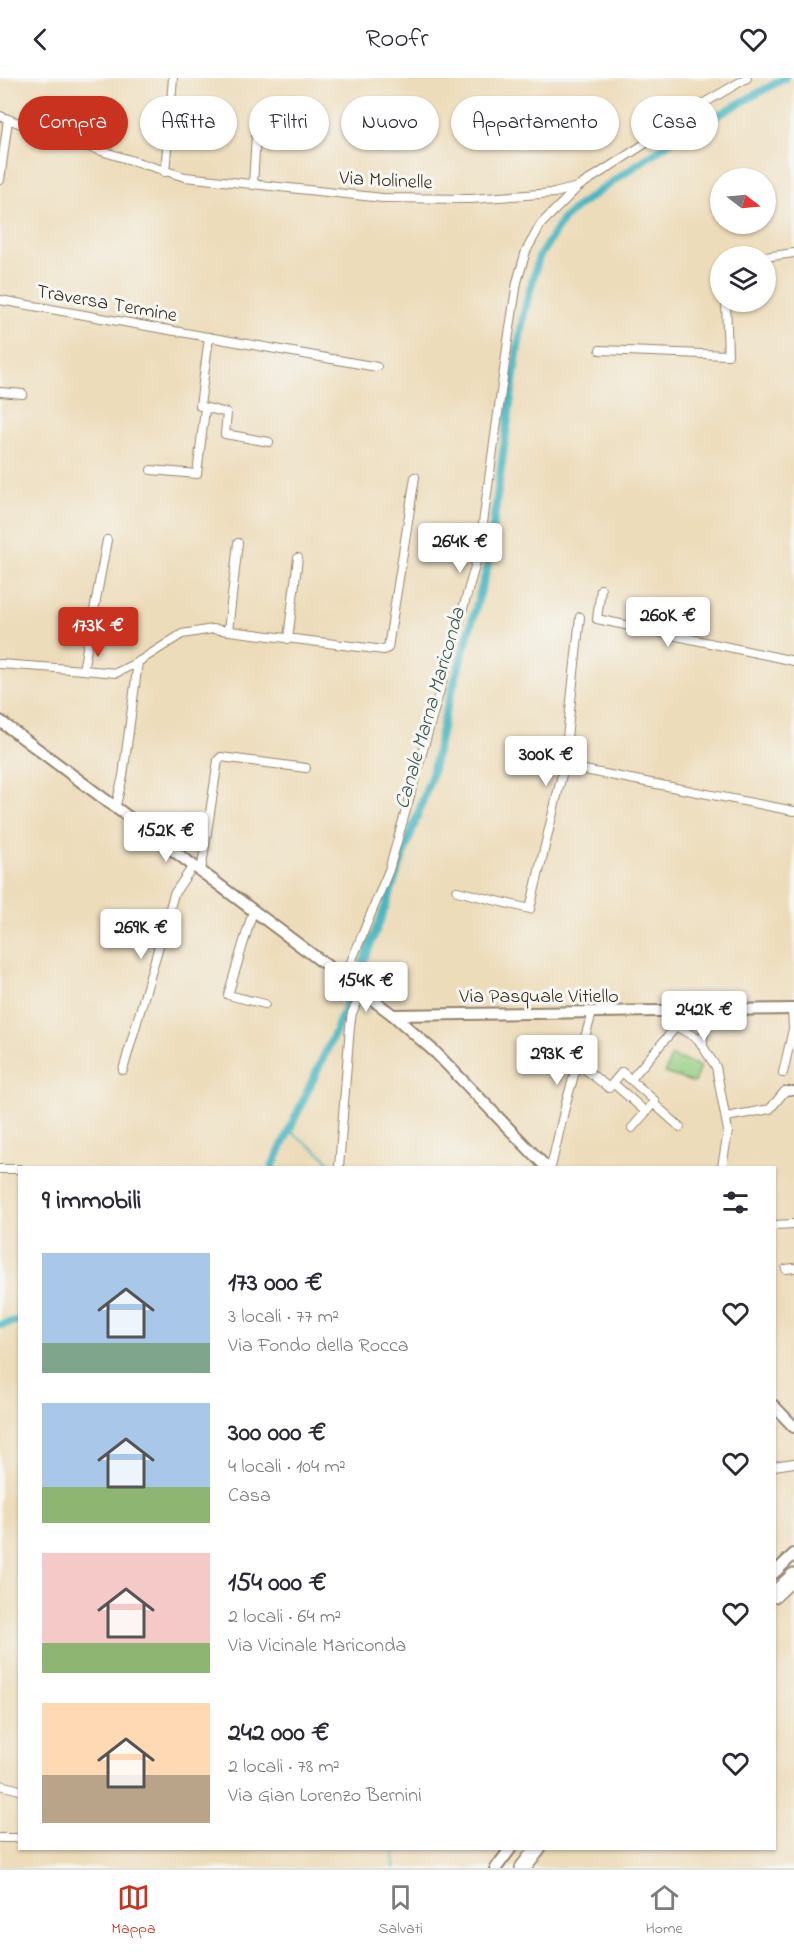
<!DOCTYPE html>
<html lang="it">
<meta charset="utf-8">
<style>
body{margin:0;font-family:"Indie Flower",sans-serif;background:#f2f2f3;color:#2b2b33;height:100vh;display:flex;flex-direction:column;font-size:22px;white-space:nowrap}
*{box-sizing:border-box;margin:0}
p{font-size:20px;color:#7c7c81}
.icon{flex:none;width:33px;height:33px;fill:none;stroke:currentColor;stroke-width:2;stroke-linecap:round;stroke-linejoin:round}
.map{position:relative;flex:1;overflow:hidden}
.drawer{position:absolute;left:18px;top:1088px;width:758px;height:684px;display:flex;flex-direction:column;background:#fff;border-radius:0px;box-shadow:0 2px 4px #0004}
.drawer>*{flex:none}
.hud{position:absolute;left:18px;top:18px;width:759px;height:54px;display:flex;gap:12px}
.needle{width:39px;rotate:106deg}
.tools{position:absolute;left:710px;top:90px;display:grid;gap:12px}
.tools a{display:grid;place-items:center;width:66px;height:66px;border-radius:50%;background:#fff;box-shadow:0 2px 4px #0004;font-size:30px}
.price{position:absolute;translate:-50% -51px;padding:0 14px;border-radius:6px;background:#fff;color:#222;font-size:20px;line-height:39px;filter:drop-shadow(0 2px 3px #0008)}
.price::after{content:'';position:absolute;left:50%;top:36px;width:18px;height:14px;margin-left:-9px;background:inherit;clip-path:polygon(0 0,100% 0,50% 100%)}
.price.selected{background:#c8321e;color:#fff}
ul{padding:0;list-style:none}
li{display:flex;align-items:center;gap:18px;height:150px;padding:0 24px}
li span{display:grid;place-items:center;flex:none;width:168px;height:120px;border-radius:0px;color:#555}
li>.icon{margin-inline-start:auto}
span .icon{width:72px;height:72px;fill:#fffc;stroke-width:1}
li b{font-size:26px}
h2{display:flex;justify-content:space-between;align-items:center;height:72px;padding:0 24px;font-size:26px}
.chip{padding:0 21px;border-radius:27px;background:#fff;box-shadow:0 2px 4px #0004;font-size:21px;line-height:54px}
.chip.selected{background:#c8321e;color:#fff}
header{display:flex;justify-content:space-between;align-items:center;height:78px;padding:0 24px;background:#fff;font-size:27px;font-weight:600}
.dock{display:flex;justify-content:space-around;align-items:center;height:84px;border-top:2px solid #e1e1e2;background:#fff;font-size:16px;color:#7c7c81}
.dock a{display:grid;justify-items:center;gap:3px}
.dock .selected{color:#c8321e}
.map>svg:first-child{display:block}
</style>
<header><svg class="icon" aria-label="back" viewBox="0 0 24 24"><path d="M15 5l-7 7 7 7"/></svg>Roofr<svg class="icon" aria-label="heart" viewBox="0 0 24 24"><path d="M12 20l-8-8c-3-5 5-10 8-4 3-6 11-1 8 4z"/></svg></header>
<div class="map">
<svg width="794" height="1790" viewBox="0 0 794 1790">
<rect width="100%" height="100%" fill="#f6f6f2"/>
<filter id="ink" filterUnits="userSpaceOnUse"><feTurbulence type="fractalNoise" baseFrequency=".0167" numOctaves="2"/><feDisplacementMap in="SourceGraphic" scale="12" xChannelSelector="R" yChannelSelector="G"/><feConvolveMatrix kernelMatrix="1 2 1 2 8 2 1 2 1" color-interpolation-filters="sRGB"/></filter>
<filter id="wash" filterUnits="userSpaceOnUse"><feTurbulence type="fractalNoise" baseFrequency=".008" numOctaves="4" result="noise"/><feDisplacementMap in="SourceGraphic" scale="24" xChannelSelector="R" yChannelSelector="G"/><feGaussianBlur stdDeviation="1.35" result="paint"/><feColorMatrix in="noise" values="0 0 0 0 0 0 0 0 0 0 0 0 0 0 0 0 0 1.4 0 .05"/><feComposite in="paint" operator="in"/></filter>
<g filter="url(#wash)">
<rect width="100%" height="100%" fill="#eddcba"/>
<!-- green -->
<g fill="#94cd81" stroke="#687c50" stroke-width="1.5">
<polygon points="700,940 695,951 687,952 680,947 683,941"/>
<polygon points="671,978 700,988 694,1005 665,995"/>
</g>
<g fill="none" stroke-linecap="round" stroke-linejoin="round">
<!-- stream -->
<g stroke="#48b6c1" stroke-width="2">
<polyline points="290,1053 325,1079 332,1089"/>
<polyline points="394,1790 395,1770"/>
</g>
<!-- canal -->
<g stroke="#48b6c1" stroke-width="8">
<polyline points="272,1089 336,952 383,835 432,696 445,637 487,491 518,269 525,230 539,179 563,141 579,127 670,64 785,0"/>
<polyline points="0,1247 20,1242"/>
</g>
</g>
</g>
<g filter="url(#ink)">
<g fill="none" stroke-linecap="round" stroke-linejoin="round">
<defs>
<g id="street">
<polyline points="0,38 47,56 185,99 383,120 471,121 554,115 578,109 657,58 704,25 747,0"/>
<polyline points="165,94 173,0"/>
<polyline points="0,102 8,41"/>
<polyline points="253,107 256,56 304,60"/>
<polyline points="765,179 794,175"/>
<polyline points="0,222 377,289"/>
<polyline points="209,259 200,328 227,335 225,356 269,364"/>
<polyline points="600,272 728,277 726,224"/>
<polyline points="0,314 23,316"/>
<polyline points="151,392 197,396 205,331"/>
<polyline points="601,511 597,541 794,583"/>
<polyline points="228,553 238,465"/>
<polyline points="288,561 298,480"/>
<polyline points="0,586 83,592 107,462"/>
<polyline points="83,592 116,595 138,584"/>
<polyline points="564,688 794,733"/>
<polyline points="115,731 123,698 138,584 182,556 213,551 384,572 388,570 415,399"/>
<polyline points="201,794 218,682 221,679 306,690"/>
<polyline points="457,813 530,831 564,688 580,539"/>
<polyline points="253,833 228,917 265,926"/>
<polyline points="344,901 389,792 479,474 508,263 517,204 526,173 541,146 578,109"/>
<polyline points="672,934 674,947 698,961 716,989 728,1053 722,1089"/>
<polyline points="703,966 705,933"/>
<polyline points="123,992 174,816 193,788"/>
<polyline points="586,992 609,1010 613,1005"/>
<polygon points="622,994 655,1023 646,1034 613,1005"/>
<polyline points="783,995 793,951 792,931"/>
<polyline points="631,1001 676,949"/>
<polyline points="653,1025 680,1049"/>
<polyline points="726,1039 770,1031 785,1013 794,1013"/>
<polyline points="632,1050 646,1034"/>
<polyline points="339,1089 350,948 352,935 362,915"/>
<polyline points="551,1089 566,1025 592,935"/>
<polyline points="0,1091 20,1091"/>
<polyline points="774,1147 794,1146"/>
<polyline points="786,1191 794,1190"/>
<polyline points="774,1388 794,1385"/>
<polyline points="0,1707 20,1712"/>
<polyline points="0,1760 20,1760"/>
</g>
<g id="secondary">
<polyline points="0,643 393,937 436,975 546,1089"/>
<polyline points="393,937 794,931"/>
<polyline points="774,1328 794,1349"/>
<polyline points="774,1495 794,1476"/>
<polyline points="496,1790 511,1770"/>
</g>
<g id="highway">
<polyline points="774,1517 794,1498"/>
<polyline points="523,1790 538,1770"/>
</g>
</defs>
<!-- street casing -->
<use href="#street" stroke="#94836c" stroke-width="10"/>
<!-- secondary casing -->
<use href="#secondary" stroke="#94836c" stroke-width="14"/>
<!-- highway casing -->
<use href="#highway" stroke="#94836c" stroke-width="18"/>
<!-- street -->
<use href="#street" stroke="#fff" stroke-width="8"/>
<!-- secondary -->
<use href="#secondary" stroke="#fff" stroke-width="10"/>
<!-- highway -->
<use href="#highway" stroke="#fff" stroke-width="15"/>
</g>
</g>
<g text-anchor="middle" stroke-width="6" stroke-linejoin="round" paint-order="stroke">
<!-- street labels -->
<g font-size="20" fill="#3b2a1e" stroke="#f6f6f2">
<text transform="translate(386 101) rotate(3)" y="7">Via Molinelle</text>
<text transform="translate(107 224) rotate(10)" y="7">Traversa Termine</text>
<text x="539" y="924">Via Pasquale Vitiello</text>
</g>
<!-- water labels -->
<g font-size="21" font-style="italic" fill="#405b57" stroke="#f6f6f2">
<text transform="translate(429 630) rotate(-74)" y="7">Canale Marna Mariconda</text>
</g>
</g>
</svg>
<div class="tools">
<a><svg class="needle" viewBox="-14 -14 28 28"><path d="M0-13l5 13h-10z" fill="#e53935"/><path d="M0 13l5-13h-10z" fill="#7c7c81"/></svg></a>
<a><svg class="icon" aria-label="layers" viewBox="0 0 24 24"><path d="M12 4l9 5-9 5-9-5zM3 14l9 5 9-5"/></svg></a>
</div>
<b class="price" style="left:460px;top:496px">264K €</b>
<b class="price" style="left:668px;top:570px">260K €</b>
<b class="price selected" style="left:98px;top:580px">173K €</b>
<b class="price" style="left:546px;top:709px">300K €</b>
<b class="price" style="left:166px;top:785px">152K €</b>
<b class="price" style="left:141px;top:882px">269K €</b>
<b class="price" style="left:366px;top:935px">154K €</b>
<b class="price" style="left:704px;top:964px">242K €</b>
<b class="price" style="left:557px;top:1008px">293K €</b>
<div class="hud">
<a class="chip selected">Compra</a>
<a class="chip">Affitta</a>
<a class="chip">Filtri</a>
<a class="chip">Nuovo</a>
<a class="chip">Appartamento</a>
<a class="chip">Casa</a>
</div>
<section class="drawer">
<h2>9 immobili<svg class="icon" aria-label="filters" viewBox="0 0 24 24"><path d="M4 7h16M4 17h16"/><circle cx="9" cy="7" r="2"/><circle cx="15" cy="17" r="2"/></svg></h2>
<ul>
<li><span style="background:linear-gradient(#a9c7e8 75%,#7fa58c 0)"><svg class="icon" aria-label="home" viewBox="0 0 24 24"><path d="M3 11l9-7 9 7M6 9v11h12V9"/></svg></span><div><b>173 000 €</b><p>3 locali · 77 m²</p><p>Via Fondo della Rocca</p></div><svg class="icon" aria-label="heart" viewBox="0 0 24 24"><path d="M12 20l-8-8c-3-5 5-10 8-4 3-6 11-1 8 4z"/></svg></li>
<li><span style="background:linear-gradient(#a9c7e8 70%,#8fb573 0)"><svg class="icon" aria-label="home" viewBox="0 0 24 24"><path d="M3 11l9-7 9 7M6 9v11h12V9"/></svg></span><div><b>300 000 €</b><p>4 locali · 104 m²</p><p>Casa</p></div><svg class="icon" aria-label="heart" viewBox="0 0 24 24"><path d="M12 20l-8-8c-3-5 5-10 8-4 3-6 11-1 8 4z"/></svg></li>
<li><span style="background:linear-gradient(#f6c9c9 75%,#8fb573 0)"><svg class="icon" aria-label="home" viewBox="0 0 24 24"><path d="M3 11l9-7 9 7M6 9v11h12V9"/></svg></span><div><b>154 000 €</b><p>2 locali · 64 m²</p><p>Via Vicinale Mariconda</p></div><svg class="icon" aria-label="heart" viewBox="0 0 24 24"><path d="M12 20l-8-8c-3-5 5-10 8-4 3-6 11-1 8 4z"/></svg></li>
<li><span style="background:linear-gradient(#ffd9b3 60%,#b9a48a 0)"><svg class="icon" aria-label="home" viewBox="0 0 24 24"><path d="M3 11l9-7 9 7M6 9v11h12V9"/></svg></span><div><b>242 000 €</b><p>2 locali · 78 m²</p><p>Via Gian Lorenzo Bernini</p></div><svg class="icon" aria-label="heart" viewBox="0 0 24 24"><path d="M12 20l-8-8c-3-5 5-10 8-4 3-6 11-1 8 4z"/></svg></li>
</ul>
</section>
</div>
<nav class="dock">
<a class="selected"><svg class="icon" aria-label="map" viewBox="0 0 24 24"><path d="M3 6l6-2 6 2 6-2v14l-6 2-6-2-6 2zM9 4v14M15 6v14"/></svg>Mappa</a>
<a><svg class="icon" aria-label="saved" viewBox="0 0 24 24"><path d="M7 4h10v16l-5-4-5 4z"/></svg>Salvati</a>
<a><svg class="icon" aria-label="home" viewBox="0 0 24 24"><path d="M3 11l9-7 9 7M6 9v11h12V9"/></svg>Home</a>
</nav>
